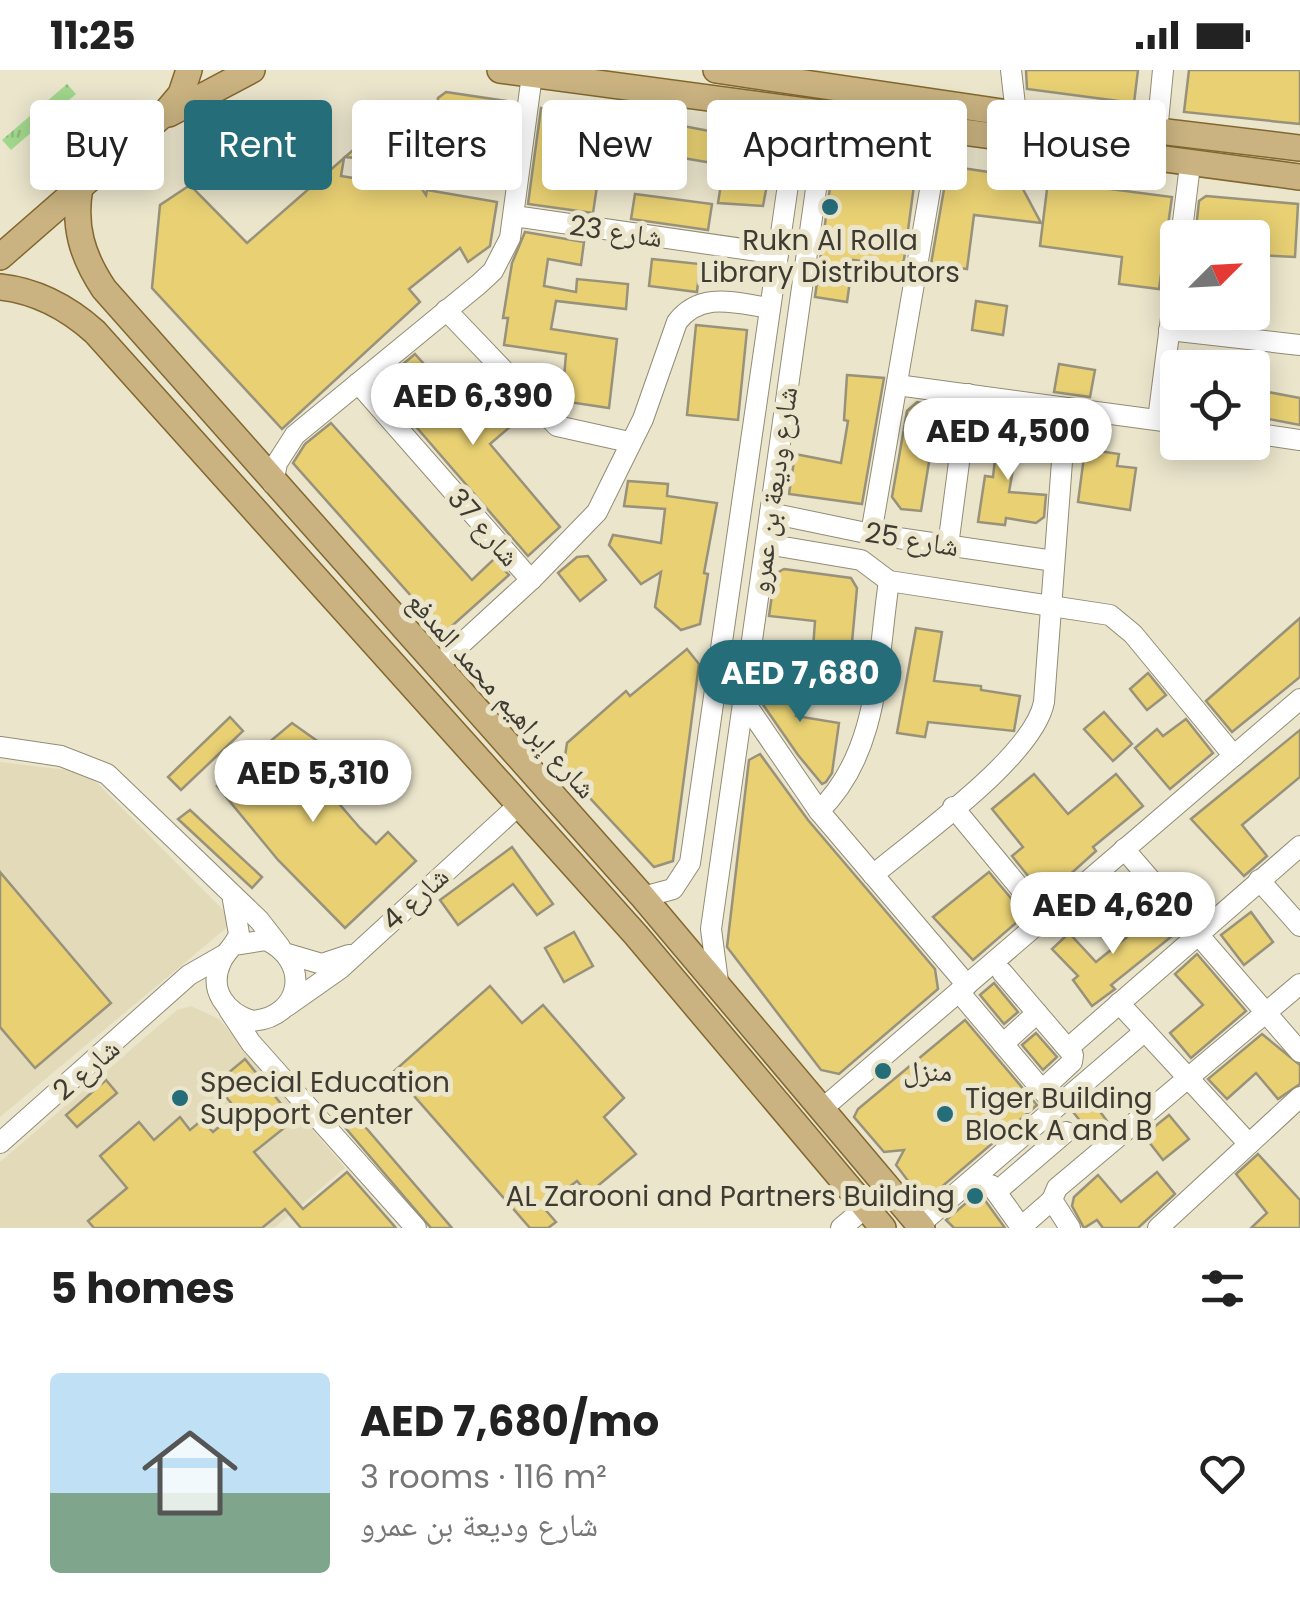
<!DOCTYPE html>
<meta charset="utf-8">
<style>
body{margin:0;font-family:Poppins,"Noto Naskh Arabic",sans-serif;background:#f6f6f6;color:#222;height:100vh;display:flex;flex-direction:column;font-size:38px;white-space:nowrap}
*{box-sizing:border-box;margin:0}
p{font-size:32px;color:#767676}
.icon{flex:none;width:55px;height:55px;fill:none;stroke:currentColor;stroke-width:2;stroke-linecap:round;stroke-linejoin:round}
.map{position:relative;height:1158px;overflow:hidden}
.drawer{display:flex;flex-direction:column;background:#fff;flex:1}
.drawer>*{flex:none}
.hud{position:absolute;left:30px;top:30px;width:1240px;height:90px;display:flex;gap:20px}
.needle{width:65px;rotate:66deg}
.controls{position:absolute;left:1160px;top:150px;display:grid;gap:20px}
.controls a{display:grid;place-items:center;width:110px;height:110px;border-radius:10px;background:#fff;box-shadow:0 5px 25px #0003;font-size:50px}
.price{position:absolute;translate:-50% -85px;padding:0 22px;border-radius:35px;background:#fff;color:#222;font-size:32px;line-height:65px;filter:drop-shadow(0 2px 5px #0008)}
.price::after{content:'';position:absolute;left:50%;top:60px;width:30px;height:22px;margin-left:-15px;background:inherit;clip-path:polygon(0 0,100% 0,50% 100%)}
.price.active{background:#266d7a;color:#fff}
ul{padding:0;list-style:none}
li{display:flex;align-items:center;gap:30px;height:250px;padding:0 50px}
li span{display:grid;place-items:center;flex:none;width:280px;height:200px;border-radius:10px;color:#555}
li>.icon{margin-inline-start:auto}
span .icon{width:120px;height:120px;fill:#fffc;stroke-width:1}
li b{font-size:42px}
h2{display:flex;justify-content:space-between;align-items:center;height:120px;padding:0 50px;font-size:42px}
.pill{padding:0 35px;border-radius:10px;background:#fff;box-shadow:0 5px 25px #0003;font-size:35px;line-height:90px}
.pill.active{background:#266d7a;color:#fff}
.status{display:flex;justify-content:space-between;align-items:center;height:70px;padding:0 50px;background:#fff;direction:ltr}
.status svg{height:28px;fill:currentColor}
.map>svg:first-child{display:block}
</style>
<div class="status"><b>11:25</b><svg viewBox="0 0 49 12"><path d="M0 12V9h3v3zM5 12V6h3v6zM10 12V3h3v9zM15 12V0h3v12zM26 1h20v11H26zM47 4h2v5h-2z"/></svg></div>
<div class="map">
<svg width="1300" height="1158" viewBox="0 0 1300 1158">
<defs>
<pattern id="grass-tufts" width="24" height="20" patternUnits="userSpaceOnUse" patternTransform="scale(2.5)"><rect width="24" height="20" fill="#a2d88d"/><path d="M3 7l-1-3M5 7V3M7 7l1-3M15 17l-1-3M17 17v-4M19 17l1-3" fill="none" stroke="#8dba7a"/></pattern>
</defs>
<rect width="100%" height="100%" fill="#ebe5cc"/>
<!-- built -->
<g fill="#e3daba">
<polygon points="0,692 76,701 97,713 228,845 226,858 0,1047"/>
<polygon points="191,936 219,949 345,1098 274,1158 0,1158 0,1092 177,940"/>
</g>
<!-- grass -->
<polygon fill="url(#grass-tufts)" points="67,14 76,24 11,80 2,70"/>
<!-- building -->
<g fill="#e8d073" stroke="#99927b" stroke-width="2.5">
<polygon points="1026,0 1138,0 1134,33 1027,19"/>
<polygon points="1189,0 1300,0 1300,54 1184,42"/>
<polygon points="446,22 506,31 511,39 499,102 430,95 438,28"/>
<polygon points="541,38 639,56 639,51 678,55 767,72 772,88 763,136 718,133 724,95 630,79 628,87 602,83 593,143 528,134"/>
<polygon points="359,75 387,75 400,92 345,87"/>
<polygon points="840,79 917,93 904,190 900,196 853,190 847,232 815,227 833,95"/>
<polygon points="344,88 341,106 422,119 426,125 427,120 497,132 490,176 468,192 460,178 409,219 420,232 282,359 152,218 160,135 190,115 247,173"/>
<polygon points="955,97 1016,106 1041,153 974,145 967,199 931,194 947,102"/>
<polygon points="1048,111 1172,127 1159,219 1119,214 1122,187 1040,176"/>
<polygon points="635,124 712,134 708,160 631,149"/>
<polygon points="1206,126 1298,134 1295,187 1255,185 1255,168 1195,168 1199,131"/>
<polygon points="525,162 584,172 581,195 548,189 544,216 576,222 577,209 628,214 626,239 556,231 551,259 617,269 609,338 562,331 566,284 504,275 508,248 503,248 512,193"/>
<polygon points="652,189 700,194 697,222 649,216"/>
<polygon points="976,231 1007,236 1003,265 972,260"/>
<polygon points="696,255 747,260 738,350 687,345"/>
<polygon points="415,284 470,345 502,318 526,343 490,374 560,457 528,486 379,314"/>
<polygon points="1059,294 1095,300 1090,327 1054,322"/>
<polygon points="847,305 884,308 862,434 789,424 795,384 841,393 848,351 844,350"/>
<polygon points="1268,322 1300,328 1300,355 1263,348"/>
<polygon points="917,332 938,337 921,441 901,439 892,427 907,341"/>
<polygon points="1000,346 1022,349 1009,422 1046,425 1044,447 1036,453 1006,448 1005,455 978,452 985,406 993,407"/>
<polygon points="331,353 472,510 494,489 509,505 444,563 293,393 305,374"/>
<polygon points="1085,379 1119,384 1117,396 1136,398 1130,440 1078,432"/>
<polygon points="628,411 668,414 667,426 717,433 704,503 708,504 700,554 681,560 655,537 661,502 641,514 609,475 613,465 661,473 665,439 624,436"/>
<polygon points="588,486 606,510 580,531 558,503 577,487"/>
<polygon points="784,499 851,508 857,518 851,583 813,579 815,551 769,546 775,504"/>
<polygon points="1300,548 1300,607 1232,662 1206,631"/>
<polygon points="916,558 942,562 934,611 981,616 981,620 1020,626 1014,661 928,652 925,667 897,663"/>
<polygon points="687,579 699,594 673,791 654,797 563,699 567,673 626,621 630,626"/>
<polygon points="762,603 801,609 796,646 839,653 832,703 826,712 822,714 798,685 759,629"/>
<polygon points="1148,603 1166,625 1147,640 1130,619"/>
<polygon points="1104,642 1132,674 1113,691 1084,659"/>
<polygon points="230,647 243,661 181,720 168,707"/>
<polygon points="1186,649 1213,683 1170,719 1135,678 1157,659 1163,666"/>
<polygon points="292,653 323,675 326,689 336,702 331,707 343,722 335,729 360,758 376,774 388,762 416,791 345,858 278,790 217,716"/>
<polygon points="1300,660 1300,707 1242,755 1267,786 1244,806 1191,749"/>
<polygon points="760,684 808,750 935,899 938,919 839,1004 821,1000 727,877 749,690"/>
<polygon points="1034,704 1068,744 1116,704 1143,736 1093,777 1096,781 1045,827 1012,786 1023,777 992,739"/>
<polygon points="190,740 262,807 252,818 178,749"/>
<polygon points="512,777 553,834 537,845 513,814 458,855 440,830"/>
<polygon points="0,802 111,933 35,998 0,957"/>
<polygon points="989,802 1025,845 973,890 933,847"/>
<polygon points="1159,841 1177,862 1111,915 1115,919 1092,936 1073,910 1078,906 1052,879 1069,863 1096,892"/>
<polygon points="1251,842 1273,872 1244,895 1221,865"/>
<polygon points="574,862 593,896 564,912 545,878"/>
<polygon points="1197,884 1246,941 1191,988 1170,963 1203,935 1175,904"/>
<polygon points="994,913 1018,942 1004,954 980,925"/>
<polygon points="490,916 522,953 543,935 624,1028 604,1047 636,1084 588,1124 577,1111 543,1137 556,1152 548,1158 530,1158 393,1002"/>
<polygon points="965,950 1037,1035 924,1132 896,1095 904,1080 884,1082 854,1047 858,1039"/>
<polygon points="1036,963 1057,987 1043,1000 1022,975"/>
<polygon points="1262,964 1300,995 1300,1014 1278,1029 1256,1003 1227,1029 1208,1009"/>
<polygon points="245,989 294,1050 254,1082 303,1139 347,1102 396,1158 301,1158 285,1139 262,1158 94,1158 88,1151 127,1118 100,1086 139,1052 154,1070 180,1047 190,1060 202,1050 213,1062 238,1041 215,1014"/>
<polygon points="106,1010 117,1023 77,1057 66,1045"/>
<polygon points="1090,1028 1107,1051 1090,1063 1073,1042"/>
<polygon points="349,1038 452,1158 431,1158 337,1048"/>
<polygon points="1169,1045 1189,1069 1163,1090 1149,1072 1148,1062"/>
<polygon points="1258,1084 1300,1130 1300,1158 1251,1158 1267,1143 1236,1104"/>
<polygon points="1157,1102 1175,1124 1138,1158 1103,1158 1097,1150 1084,1158 1072,1136 1074,1127 1098,1105 1121,1132"/>
<polygon points="979,1122 1005,1158 954,1158 946,1150"/>
</g>
<g fill="none" stroke-linecap="round" stroke-linejoin="round">
<defs>
<g id="minor">
<polyline points="1011,0 1016,44"/>
<polyline points="1157,62 1163,0"/>
<polyline points="514,146 778,184"/>
<polyline points="1181,168 1190,95"/>
<polyline points="446,240 557,356 629,372"/>
<polyline points="1169,260 1300,275"/>
<polyline points="358,313 531,510"/>
<polyline points="897,315 1178,353"/>
<polyline points="1158,350 1178,193"/>
<polyline points="1252,363 1300,370"/>
<polyline points="273,414 277,393 295,365 479,214 493,201 510,168 532,5"/>
<polyline points="770,443 871,464 1054,491"/>
<polyline points="871,464 940,62"/>
<polyline points="766,474 861,490 889,511 1110,545 1133,564 1234,686"/>
<polyline points="948,476 968,324"/>
<path d="M436,597L531,510L597,442L643,349L677,252C701,221 735,233 770,238"/>
<polyline points="743,630 819,741 967,915"/>
<polyline points="0,677 61,686 107,704 259,850 280,877"/>
<polyline points="953,737 1044,847"/>
<path d="M819,741C880,682 877,591 889,511"/>
<polyline points="1124,779 1300,982"/>
<path d="M873,805C918,767 1034,686 1044,632L1066,338"/>
<polyline points="1259,810 1300,856"/>
<polyline points="643,827 673,819 690,793 790,101 790,76 780,39"/>
<path d="M233,830L239,864C235,876 226,881 221,892C208,920 226,943 252,951C303,947 311,891 266,870L235,875"/>
<polyline points="288,884 322,894 349,885"/>
<polyline points="1002,902 1073,985 1072,992 1043,1019"/>
<polyline points="718,912 711,859 820,91 829,68 847,48"/>
<polyline points="959,922 1048,1027"/>
<polyline points="1119,933 1249,1074"/>
<polyline points="287,936 341,898 520,734"/>
<polyline points="229,940 251,973 416,1158"/>
<polyline points="1074,973 1300,776"/>
<polyline points="1003,974 1037,943"/>
<polyline points="822,1039 1300,629"/>
<polyline points="0,1073 189,905 224,885"/>
<polyline points="991,1115 1021,1157"/>
<polyline points="996,1122 1066,1062"/>
<polyline points="919,1155 1145,961"/>
<polyline points="841,1158 865,1138"/>
<polyline points="1020,1158 1052,1130"/>
<polyline points="1070,1158 1052,1130 1057,1118 1300,914"/>
<polyline points="1158,1158 1300,1027"/>
</g>
<g id="major">
<polyline points="500,0 1300,107"/>
<polyline points="716,0 1016,44 1300,78"/>
<polyline points="169,44 252,0"/>
<path d="M80,117C73,156 82,186 104,219L643,827L922,1158"/>
<polyline points="0,187 165,43 181,24 189,0"/>
<path d="M0,217C37,221 67,237 95,262L636,865L883,1158"/>
</g>
</defs>
<!-- minor casing -->
<use href="#minor" stroke="#928c75" stroke-width="22"/>
<!-- major casing -->
<use href="#major" stroke="#82682f" stroke-width="28"/>
<!-- minor -->
<use href="#minor" stroke="#fff" stroke-width="20"/>
<!-- major -->
<use href="#major" stroke="#cab381" stroke-width="25"/>
</g>
<!-- markers -->
<g fill="#266d7a" stroke="#ebe5cc" stroke-width="4">
<circle cx="830" cy="137" r="10"/>
<circle cx="883" cy="1001" r="10"/>
<circle cx="180" cy="1028" r="10"/>
<circle cx="945" cy="1044" r="10"/>
<circle cx="975" cy="1126" r="10"/>
</g>
<g text-anchor="middle" stroke-width="10" stroke-linejoin="round" paint-order="stroke">
<!-- street labels -->
<g font-size="28" fill="#3e3b32" stroke="#ebe5cc">
<text transform="translate(616 161) rotate(8)" y="10">شارع 23</text>
<text transform="translate(773 420) rotate(-82)" y="10">شارع وديعة بن عمرو</text>
<text transform="translate(484 457) rotate(49)" y="10">شارع 37</text>
<text transform="translate(912 469) rotate(9)" y="10">شارع 25</text>
<text transform="translate(502 625) rotate(48)" y="10">شارع إبراهيم محمد المدفع</text>
<text transform="translate(415 828) rotate(-42)" y="10">شارع 4</text>
<text transform="translate(86 999) rotate(-41)" y="10">شارع 2</text>
</g>
<!-- poi labels -->
<g font-size="28" fill="#3e3b32" stroke="#ebe5cc" text-anchor="start">
<text x="830" y="180" text-anchor="middle">Rukn Al Rolla<tspan x="830" dy="32">Library Distributors</tspan></text>
<text x="903" y="1011">منزل</text>
<text x="200" y="1022">Special Education<tspan x="200" dy="32">Support Center</tspan></text>
<text x="965" y="1038">Tiger Building<tspan x="965" dy="32">Block A and B</tspan></text>
<text x="955" y="1136" text-anchor="end">AL Zarooni and Partners Building</text>
</g>
</g>
</svg>
<div class="controls">
<a><svg class="needle" viewBox="-14 -14 28 28"><path d="M0-13l5 13h-10z" fill="#e53935"/><path d="M0 13l5-13h-10z" fill="#767676"/></svg></a>
<a><svg class="icon" aria-label="locate" viewBox="0 0 24 24"><circle cx="12" cy="12" r="6"/><path d="M12 2v4M12 18v4M2 12h4M18 12h4"/></svg></a>
</div>
<b class="price" style="left:473px;top:378px">AED 6,390</b>
<b class="price" style="left:1008px;top:413px">AED 4,500</b>
<b class="price active" style="left:800px;top:655px">AED 7,680</b>
<b class="price" style="left:313px;top:755px">AED 5,310</b>
<b class="price" style="left:1113px;top:887px">AED 4,620</b>
<div class="hud">
<a class="pill">Buy</a>
<a class="pill active">Rent</a>
<a class="pill">Filters</a>
<a class="pill">New</a>
<a class="pill">Apartment</a>
<a class="pill">House</a>
</div>
</div>
<section class="drawer">
<h2>5 homes<svg class="icon" aria-label="filters" viewBox="0 0 24 24"><path d="M4 7h16M4 17h16"/><circle cx="9" cy="7" r="2"/><circle cx="15" cy="17" r="2"/></svg></h2>
<ul>
<li><span style="background:linear-gradient(#bfe0f5 60%,#7fa58c 0)"><svg class="icon" aria-label="home" viewBox="0 0 24 24"><path d="M3 11l9-7 9 7M6 9v11h12V9"/></svg></span><div><b>AED 7,680/mo</b><p>3 rooms · 116 m²</p><p>شارع وديعة بن عمرو</p></div><svg class="icon" aria-label="heart" viewBox="0 0 24 24"><path d="M12 20l-8-8c-3-5 5-10 8-4 3-6 11-1 8 4z"/></svg></li>
</ul>
</section>
